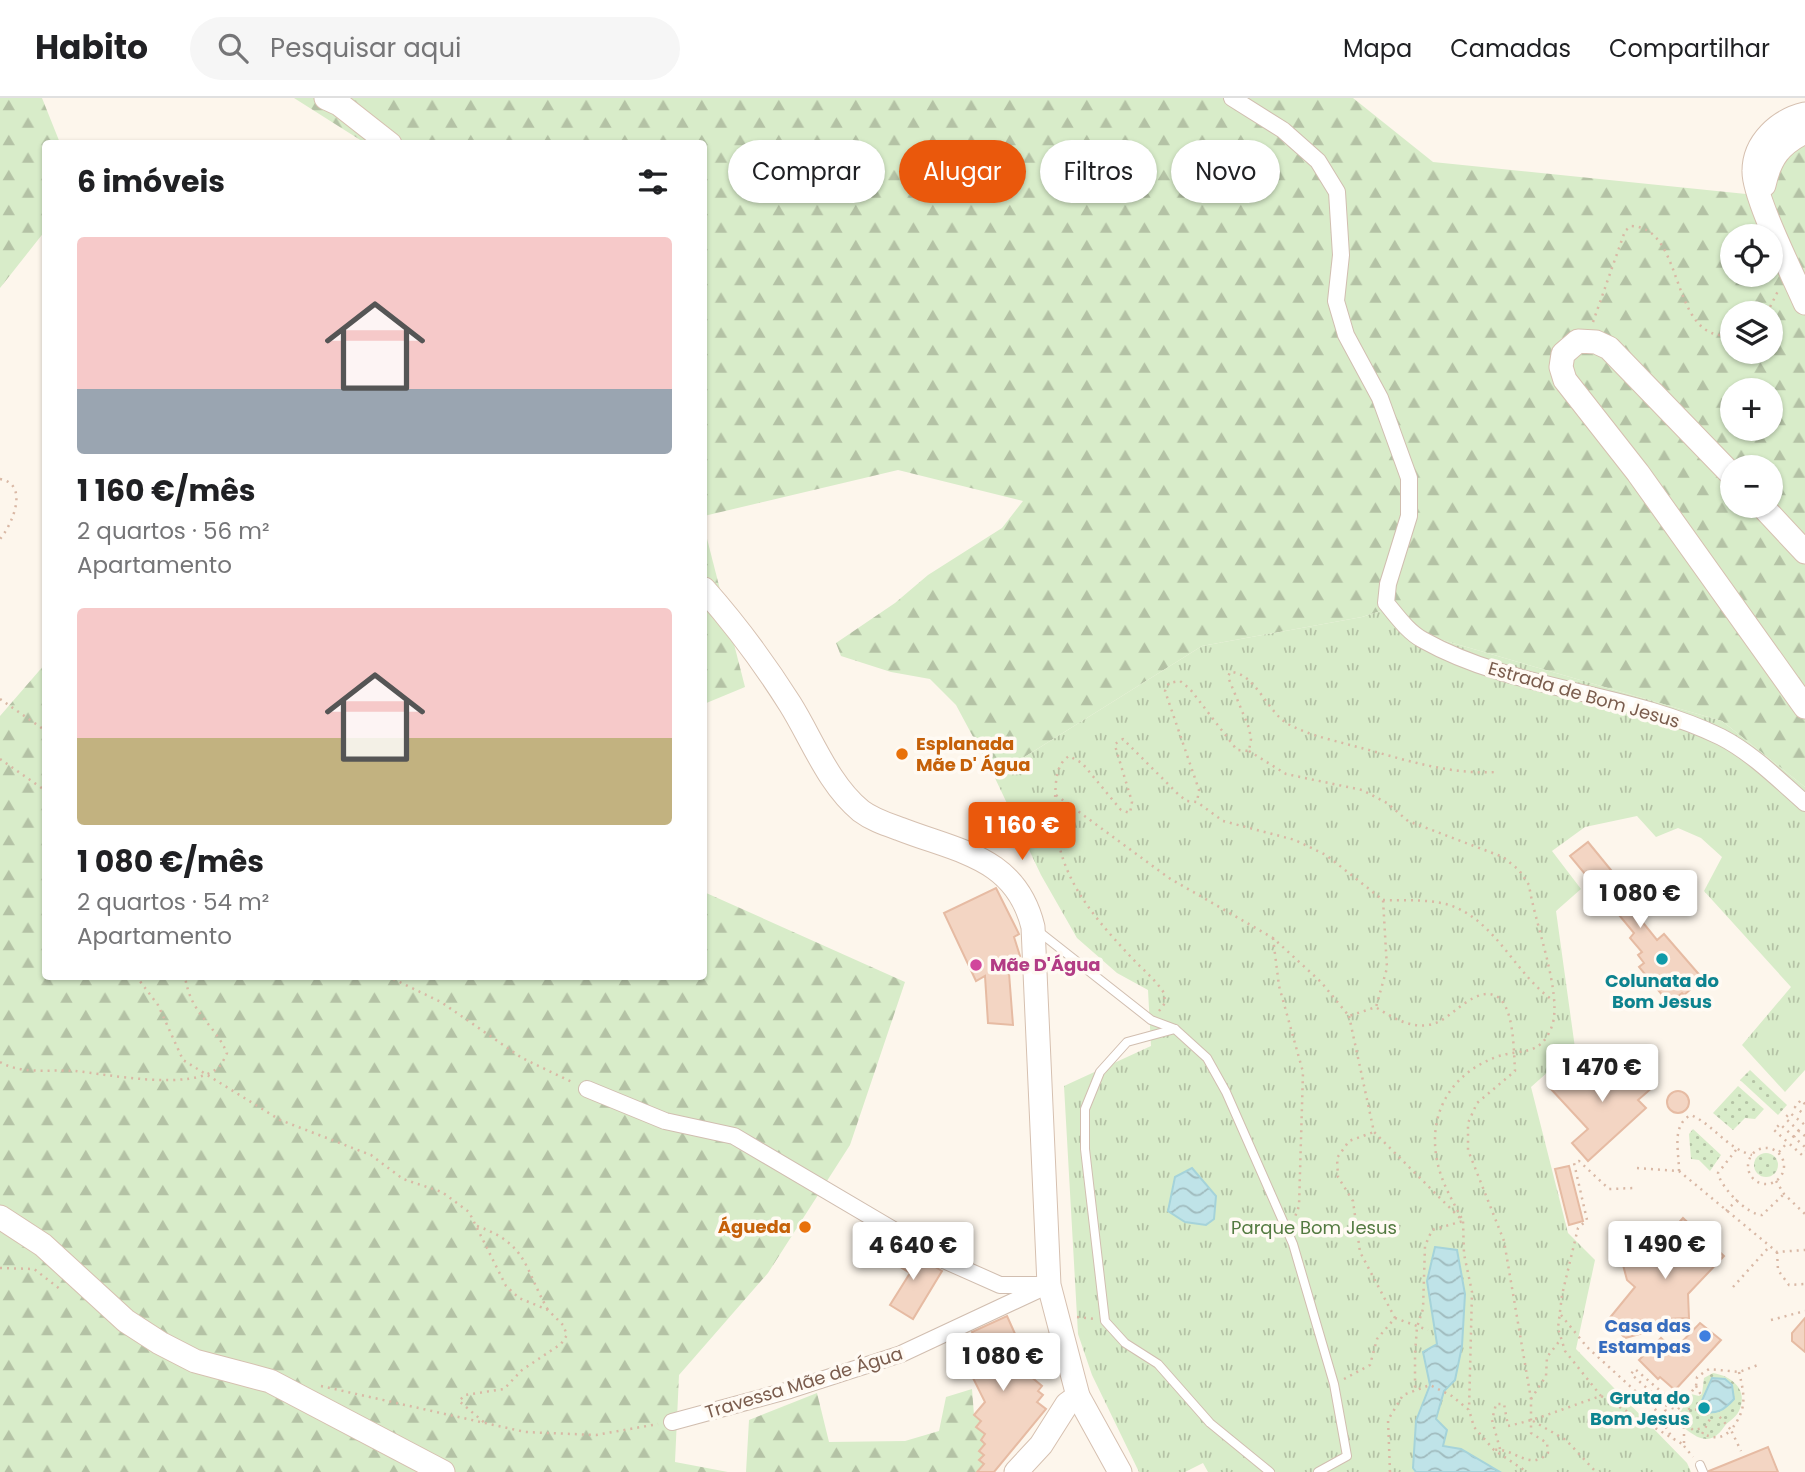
<!DOCTYPE html>
<html lang="pt">
<meta charset="utf-8">
<style>
body{margin:0;font-family:Poppins,sans-serif;background:#f6f6f6;color:#202124;height:100vh;display:flex;flex-direction:column;font-size:26px;white-space:nowrap}
*{box-sizing:border-box;margin:0}
p{font-size:23px;color:#757577}
.icon{flex:none;width:38px;height:38px;fill:none;stroke:currentColor;stroke-width:2;stroke-linecap:round;stroke-linejoin:round}
.map{position:relative;flex:1;overflow:hidden}
.panel{position:absolute;left:42px;top:42px;width:665px;height:840px;display:flex;flex-direction:column;background:#fff;border-radius:7px;box-shadow:0 2px 5px #0004}
.panel>*{flex:none}
.top-card{position:absolute;left:728px;top:42px;width:665px;height:63px;display:flex;gap:14px}
.controls{position:absolute;left:1720px;top:126px;display:grid;gap:14px}
.controls a{display:grid;place-items:center;width:63px;height:63px;border-radius:50%;background:#fff;box-shadow:0 2px 5px #0004;font-size:35px}
.price{position:absolute;translate:-50% -60px;padding:0 16px;border-radius:7px;background:#fff;color:#222;font-size:23px;line-height:46px;filter:drop-shadow(0 2px 4px #0008)}
.price::after{content:'';position:absolute;left:50%;top:42px;width:21px;height:16px;margin-left:-10px;background:inherit;clip-path:polygon(0 0,100% 0,50% 100%)}
.price.active{background:#ea580c;color:#fff}
ul{padding:0;list-style:none}
li{display:grid;align-content:center;gap:14px;height:371px;padding:0 35px}
li span{display:grid;place-items:center;height:217px;border-radius:7px;color:#555}
li>.icon{margin-inline-start:auto}
span .icon{width:126px;height:126px;fill:#fffc;stroke-width:1}
li b{font-size:30px}
h2{display:flex;justify-content:space-between;align-items:center;height:84px;padding:0 35px;font-size:30px}
.chip{padding:0 24px;border-radius:32px;background:#fff;box-shadow:0 2px 5px #0004;font-size:24px;line-height:63px}
.chip.active{background:#ea580c;color:#fff}
header{display:flex;align-items:center;gap:42px;box-sizing:border-box;height:98px;padding:0 35px;background:#fff;border-bottom:2px solid #e0e0e0}
header strong{font-size:33px}
nav{display:flex;gap:38px;margin-inline-start:auto;font-size:24px}
.search{width:490px;height:63px;background:#f6f6f6;display:flex;align-items:center;gap:18px;box-sizing:border-box;padding:0 24px;border-radius:38px;color:#757577;font-size:26px}
.map>svg:first-child{display:block}
</style>
<header>
<strong>Habito</strong>
<div class="search"><svg class="icon" aria-label="search" viewBox="0 0 24 24"><circle cx="10" cy="10" r="6"/><path d="M15 15l6 6"/></svg>Pesquisar aqui</div>
<nav><a>Mapa</a><a>Camadas</a><a>Compartilhar</a></nav>
</header>
<div class="map">
<svg width="1805" height="1374" viewBox="0 0 1805 1374">
<defs>
<pattern id="forest-firs" width="22" height="20" patternUnits="userSpaceOnUse" patternTransform="scale(1.75)"><rect width="22" height="20" fill="#d8ecc9"/><path d="M5 1l3.5 6h-7zM16 11l3.5 6h-7z" fill="#b4c2a5"/></pattern>
<pattern id="park-tufts" width="24" height="20" patternUnits="userSpaceOnUse" patternTransform="scale(1.75)"><rect width="24" height="20" fill="#d8ecc9"/><path d="M3 7l-1-3M5 7V3M7 7l1-3M15 17l-1-3M17 17v-4M19 17l1-3" fill="none" stroke="#b4c2a5"/></pattern>
<pattern id="garden-dots" width="8" height="8" patternUnits="userSpaceOnUse" patternTransform="scale(1.75)"><rect width="8" height="8" fill="#d8ecc9"/><path d="M2 2h.1M6 6h.1" fill="none" stroke="#b4c2a5" stroke-width="1.8" stroke-linecap="round"/></pattern>
<pattern id="water-waves" width="16" height="10" patternUnits="userSpaceOnUse" patternTransform="scale(1.75)"><rect width="16" height="10" fill="#bfe3e8"/><path d="M0 5q4-4 8 0t8 0" fill="none" stroke="#a0bbbe"/></pattern>
</defs>
<rect width="100%" height="100%" fill="#fdf6ec"/>
<!-- forest -->
<g fill="url(#forest-firs)" fill-rule="evenodd">
<polygon points="0,0 42,0 60,45 46,46 45,133 0,190"/>
<path d="M294,0H1353L1433,64L1746,96L1777,79L1783,60L1805,46V689L1722,623L1432,539L1393,509L1362,519L1202,548L994,678L956,607L930,581L891,574L841,558L836,545L895,505L928,477L1002,430L1023,403L898,372L704,418V46L365,45ZM1732,138H1771V177H1732ZM1732,215H1771V254H1732ZM1732,292H1771V331H1732ZM1732,369H1771V408H1732Z"/>
<polygon points="704,429 745,589 704,606"/>
<polygon points="45,566 46,878 704,878 704,794 905,884 850,1047 768,1175 679,1277 675,1364 728,1374 0,1374 0,618"/>
<polygon points="972,1291 974,1317 981,1323 977,1329 985,1336 981,1342 985,1346 979,1353 984,1357 979,1362 984,1366 980,1374 746,1374 749,1322 817,1295 829,1344 905,1343 939,1333 946,1299"/>
</g>
<!-- park -->
<polygon fill="url(#park-tufts)" points="1393,509 1432,539 1722,623 1805,689 1805,972 1785,994 1742,947 1791,889 1704,793 1722,759 1701,740 1678,730 1656,739 1637,718 1585,729 1552,753 1581,791 1556,813 1575,950 1531,989 1568,1135 1595,1162 1576,1251 1687,1365 1691,1374 1208,1374 1203,1365 1185,1374 1139,1374 1092,1277 1078,1236 1064,988 1151,948 1148,892 1117,875 1077,840 1041,777 994,678 1202,548 1362,519"/>
<!-- garden -->
<g fill="url(#garden-dots)">
<polygon points="1750,972 1787,1007 1778,1017 1740,982"/>
<polygon points="1738,988 1764,1011 1755,1021 1745,1020 1733,1032 1713,1015"/>
<polygon points="1693,1031 1721,1057 1710,1073 1699,1062 1691,1061 1689,1036"/>
<circle cx="1766" cy="1067" r="12"/>
<path d="M1713,1275C1732,1278 1749,1292 1739,1313C1735,1321 1728,1323 1724,1329C1719,1336 1715,1340 1707,1341C1693,1341 1681,1325 1669,1319L1681,1313L1691,1296L1699,1298L1702,1296L1704,1280Z"/>
</g>
<!-- water -->
<g fill="url(#water-waves)" stroke="#a5d3da" stroke-width="2">
<polygon points="1192,1070 1216,1098 1214,1121 1206,1127 1185,1124 1168,1113 1175,1079"/>
<polygon points="1435,1149 1457,1152 1465,1196 1462,1248 1455,1282 1444,1293 1436,1321 1447,1332 1443,1348 1461,1351 1500,1374 1416,1374 1413,1370 1416,1323 1430,1287 1423,1254 1437,1246 1427,1183"/>
<path d="M1712,1280L1725,1281L1732,1287L1734,1301C1724,1312 1718,1316 1703,1314L1700,1307Z"/>
</g>
<!-- building -->
<g fill="#f3d5c3" stroke="#e6bba3" stroke-width="2">
<polygon points="1588,744 1647,816 1640,821 1657,842 1664,836 1703,881 1684,897 1682,895 1672,903 1666,896 1663,898 1639,869 1644,865 1638,857 1642,854 1630,840 1634,835 1570,758"/>
<polygon points="996,790 1019,836 1014,839 1020,858 1005,866 1009,875 1013,927 988,925 985,878 976,883 944,815"/>
<polygon points="1630,963 1653,989 1638,1002 1646,1010 1588,1063 1572,1045 1588,1031 1550,990 1578,964 1601,990"/>
<circle cx="1678" cy="1004" r="11"/>
<polygon points="1569,1068 1583,1123 1569,1127 1555,1071"/>
<polygon points="1683,1120 1724,1158 1688,1196 1689,1220 1665,1221 1657,1231 1625,1240 1608,1222 1635,1189 1627,1182 1623,1167 1630,1159 1637,1158 1643,1164"/>
<polygon points="898,1147 942,1173 913,1221 890,1207 910,1175 889,1162"/>
<polygon points="1007,1218 1020,1247 1015,1249 1029,1277 1042,1288 1038,1293 1043,1297 1037,1304 1046,1311 994,1374 977,1374 984,1366 979,1362 984,1357 979,1353 985,1346 981,1342 985,1336 976,1329 981,1323 974,1317 985,1304 968,1270 980,1264 975,1251 979,1249 972,1234"/>
<polygon points="1805,1220 1805,1254 1792,1243 1792,1235"/>
<polygon points="1700,1225 1721,1242 1675,1292 1660,1279 1658,1281 1639,1262 1661,1240 1674,1252"/>
<polygon points="1768,1349 1778,1374 1709,1374 1709,1373"/>
</g>
<g fill="none" stroke-linecap="round" stroke-linejoin="round">
<defs>
<g id="service">
<polyline points="1038,833 1151,922 1175,931 1207,960 1226,994 1293,1146 1334,1286 1347,1358 1318,1374"/>
<polyline points="1175,931 1127,944 1100,974 1085,1011 1085,1051 1105,1223 1125,1245 1158,1266 1210,1325 1270,1374"/>
<polyline points="1700,1367 1703,1374"/>
</g>
<g id="minor">
<path d="M1232,0L1283,32L1318,63L1337,94L1341,157L1336,203L1346,237L1380,300L1409,380V418L1388,486L1386,505C1397,518 1408,534 1423,542C1514,593 1627,593 1721,639C1752,655 1779,682 1805,705"/>
<polyline points="587,991 665,1023 734,1038 946,1163 1000,1187 1049,1187"/>
<polyline points="672,1324 790,1292 901,1256 1040,1191"/>
</g>
<g id="secondary">
<polyline points="326,0 339,6 390,46"/>
<path d="M1805,16C1779,22 1754,44 1754,73C1753,98 1793,177 1805,205"/>
<path d="M1764,87C1770,60 1780,46 1805,34"/>
<polyline points="1732,377 1609,250 1596,244 1578,243 1563,256 1561,269 1565,282 1638,375 1805,609"/>
<polyline points="1762,408 1805,454"/>
<path d="M704,491C736,527 764,565 790,606C812,641 828,686 861,713C873,722 886,726 900,731C959,754 1016,759 1033,829L1049,1187L1078,1298L1120,1374"/>
<polyline points="0,1119 43,1147 126,1223 160,1245 195,1263 270,1283 443,1374"/>
<polyline points="1016,1374 1041,1347 1067,1306 1078,1298"/>
</g>
</defs>
<!-- service casing -->
<use href="#service" stroke="#d1beb0" stroke-width="10"/>
<!-- minor casing -->
<use href="#minor" stroke="#d1beb0" stroke-width="18"/>
<!-- secondary casing -->
<use href="#secondary" stroke="#d6c0b0" stroke-width="25"/>
<!-- path -->
<g stroke="#d9b8a5" stroke-width="2.5" stroke-dasharray="2 5" stroke-linecap="butt">
<polyline points="1767,215 1778,193"/>
<path d="M1593,224L1625,133L1631,128C1687,129 1668,246 1732,237"/>
<path d="M0,381C30,386 12,427 0,441"/>
<polyline points="0,601 46,633"/>
<path d="M1249,653L1286,676L1362,692L1387,705L1408,723L1503,759L1519,772L1529,787C1534,823 1563,896 1552,928C1540,960 1521,950 1496,959C1443,979 1423,1028 1442,1080C1447,1094 1456,1109 1463,1123L1432,1132L1425,1148L1423,1211L1417,1229L1415,1256V1292"/>
<polyline points="0,661 46,693"/>
<polyline points="1056,697 1169,780 1273,840 1321,884 1349,918 1376,909 1387,870 1383,802 1326,757 1295,742 1223,723 1197,704"/>
<path d="M1383,802C1407,803 1435,800 1457,810C1499,829 1517,878 1554,903"/>
<polyline points="1273,840 1279,888 1303,974 1299,1108 1295,1119"/>
<polyline points="136,878 158,907 183,962 280,1022 371,1057 403,1081 442,1094 469,1114 506,1188 519,1200 548,1212 563,1227 567,1237 561,1246 522,1272 504,1291 465,1297 459,1303 486,1326"/>
<polyline points="387,878 441,904 522,960 574,985"/>
<path d="M1377,910C1392,919 1409,930 1428,927C1443,925 1453,913 1465,905C1515,871 1513,942 1515,973L1477,1005L1468,1025V1052L1504,1143L1531,1301V1335L1547,1345L1548,1355C1530,1374 1513,1349 1494,1352"/>
<path d="M1159,913L1165,905L1164,895C1155,881 1142,871 1131,859C1086,811 1052,770 1055,701C1056,685 1055,667 1069,658L1082,665L1121,712L1130,715L1132,704L1116,651L1115,646L1123,641L1179,697L1187,703L1197,704L1199,692L1165,593L1169,585L1180,583L1190,591L1237,652L1249,653L1251,641L1249,630L1228,579L1230,574C1255,574 1267,614 1288,626C1308,637 1332,642 1354,648C1400,660 1447,677 1496,674"/>
<polyline points="1349,918 1374,1034 1463,1123 1464,1156 1472,1194 1469,1312"/>
<path d="M0,964C23,977 49,971 75,973C107,976 192,994 219,969C222,966 225,959 227,955C214,925 190,916 185,878"/>
<polyline points="1805,1006 1801,1002 1795,1009 1805,1017"/>
<polyline points="1799,1033 1785,1020 1790,1015 1805,1027"/>
<polyline points="1805,1038 1799,1033 1794,1039 1805,1049"/>
<polyline points="1794,1039 1780,1026 1774,1032 1802,1057 1805,1053"/>
<circle cx="1766" cy="1068" r="18"/>
<path d="M1736,1052L1718,1075C1721,1090 1748,1117 1762,1117L1784,1096"/>
<polyline points="1779,1054 1787,1045"/>
<polyline points="1637,1070 1679,1073 1777,1154 1805,1152"/>
<path d="M1679,1073C1679,1053 1671,1027 1691,1017C1714,1027 1726,1050 1752,1057"/>
<polyline points="1776,1083 1784,1096 1805,1116"/>
<polyline points="1726,1113 1738,1101"/>
<path d="M477,1128C528,1146 524,1170 548,1212"/>
<polyline points="1777,1154 1778,1172 1789,1187 1805,1186"/>
<polyline points="0,1170 34,1171 60,1191"/>
<polyline points="1733,1189 1769,1149"/>
<polyline points="1561,1217 1587,1249 1655,1311 1673,1341"/>
<polyline points="1077,1219 1095,1221"/>
<polyline points="1395,1220 1428,1232"/>
<polyline points="1771,1222 1805,1213"/>
<path d="M1739,1274C1745,1299 1747,1311 1731,1332L1741,1353"/>
<polyline points="1344,1281 1370,1267 1377,1241 1395,1220 1360,1154 1353,1103 1338,1079 1337,1060 1349,1043 1374,1034"/>
<polyline points="321,1288 525,1334 596,1337 658,1326"/>
<polyline points="1696,1288 1701,1297"/>
<polyline points="1601,1298 1565,1253 1558,1230 1562,1197 1578,1130 1587,1122 1574,1065 1579,1063 1609,1091 1634,1090"/>
<polyline points="1662,1299 1659,1301 1631,1276 1635,1271 1664,1296 1662,1299 1665,1307"/>
<polyline points="1531,1301 1546,1278 1547,1259 1561,1241"/>
<polyline points="1685,1322 1671,1317 1665,1312 1665,1307 1677,1312 1680,1309 1672,1296 1687,1300 1696,1288 1697,1279 1709,1271 1739,1274 1758,1267"/>
<polyline points="1533,1323 1566,1342 1596,1374"/>
<polyline points="1686,1326 1693,1332 1704,1330"/>
<polyline points="1684,1348 1693,1359"/>
<path d="M1500,1351L1492,1322L1496,1306H1504L1508,1328C1540,1321 1570,1308 1601,1298L1684,1347V1317L1689,1311L1705,1312L1710,1321L1702,1336C1715,1340 1720,1342 1731,1332L1718,1317"/>
<polyline points="1390,1374 1388,1322 1403,1297 1430,1287 1452,1298 1469,1312 1474,1329 1494,1352 1527,1374"/>
</g>
<!-- service -->
<use href="#service" stroke="#fff" stroke-width="8"/>
<!-- minor -->
<use href="#minor" stroke="#fff" stroke-width="16"/>
<!-- secondary -->
<use href="#secondary" stroke="#fff" stroke-width="23"/>
</g>
<!-- markers -->
<g fill="#e8710a" stroke="#fffaf3" stroke-width="2.5">
<circle cx="902" cy="656" r="7"/>
<circle cx="805" cy="1129" r="7"/>
</g>
<g fill="#0f9aa8" stroke="#fffaf3" stroke-width="2.5">
<circle cx="1662" cy="861" r="7"/>
<circle cx="1704" cy="1310" r="7"/>
</g>
<circle fill="#d1479c" stroke="#fffaf3" stroke-width="2.5" cx="976" cy="867" r="7"/>
<circle fill="#3f7fe0" stroke="#fffaf3" stroke-width="2.5" cx="1705" cy="1238" r="7"/>
<g text-anchor="middle" stroke-width="7" stroke-linejoin="round" paint-order="stroke">
<!-- street labels -->
<g font-size="18" fill="#7a5c4d" stroke="#fffaf3">
<text transform="translate(1584 597) rotate(16)" y="6">Estrada de Bom Jesus</text>
<text transform="translate(804 1285) rotate(-17)" y="6">Travessa Mãe de Água</text>
</g>
<!-- food labels -->
<g font-size="18" font-weight="bold" fill="#c56008" stroke="#fffaf3" text-anchor="start">
<text x="916" y="652">Esplanada<tspan x="916" dy="21">Mãe D' Água</tspan></text>
<text x="791" y="1135" text-anchor="end">Águeda</text>
</g>
<!-- hotel labels -->
<g font-size="18" font-weight="bold" fill="#b23c85" stroke="#fffaf3" text-anchor="start">
<text x="990" y="873">Mãe D'Água</text>
</g>
<!-- culture labels -->
<g font-size="18" font-weight="bold" fill="#0d838f" stroke="#fffaf3">
<text x="1662" y="889">Colunata do<tspan x="1662" dy="21">Bom Jesus</tspan></text>
<text x="1690" y="1306" text-anchor="end">Gruta do<tspan x="1690" dy="21">Bom Jesus</tspan></text>
</g>
<!-- park labels -->
<g font-size="18" fill="#537a41" stroke="#fffaf3">
<text x="1314" y="1136">Parque Bom Jesus</text>
</g>
<!-- shop labels -->
<g font-size="18" font-weight="bold" fill="#366cbe" stroke="#fffaf3" text-anchor="end">
<text x="1691" y="1234">Casa das<tspan x="1691" dy="21">Estampas</tspan></text>
</g>
</g>
</svg>
<div class="controls">
<a><svg class="icon" aria-label="locate" viewBox="0 0 24 24"><circle cx="12" cy="12" r="6"/><path d="M12 2v4M12 18v4M2 12h4M18 12h4"/></svg></a>
<a><svg class="icon" aria-label="layers" viewBox="0 0 24 24"><path d="M12 4l9 5-9 5-9-5zM3 14l9 5 9-5"/></svg></a>
<a>+</a>
<a>−</a>
</div>
<b class="price active" style="left:1022px;top:764px">1 160 €</b>
<b class="price" style="left:1640px;top:832px">1 080 €</b>
<b class="price" style="left:1602px;top:1006px">1 470 €</b>
<b class="price" style="left:1665px;top:1183px">1 490 €</b>
<b class="price" style="left:913px;top:1184px">4 640 €</b>
<b class="price" style="left:1003px;top:1295px">1 080 €</b>
<div class="top-card">
<a class="chip">Comprar</a>
<a class="chip active">Alugar</a>
<a class="chip">Filtros</a>
<a class="chip">Novo</a>
</div>
<section class="panel">
<h2>6 imóveis<svg class="icon" aria-label="filters" viewBox="0 0 24 24"><path d="M4 7h16M4 17h16"/><circle cx="9" cy="7" r="2"/><circle cx="15" cy="17" r="2"/></svg></h2>
<ul>
<li><span style="background:linear-gradient(#f6c9c9 70%,#9aa5b1 0)"><svg class="icon" aria-label="home" viewBox="0 0 24 24"><path d="M3 11l9-7 9 7M6 9v11h12V9"/></svg></span><div><b>1 160 €/mês</b><p>2 quartos · 56 m²</p><p>Apartamento</p></div></li>
<li><span style="background:linear-gradient(#f6c9c9 60%,#c2b280 0)"><svg class="icon" aria-label="home" viewBox="0 0 24 24"><path d="M3 11l9-7 9 7M6 9v11h12V9"/></svg></span><div><b>1 080 €/mês</b><p>2 quartos · 54 m²</p><p>Apartamento</p></div></li>
</ul>
</section>
</div>
